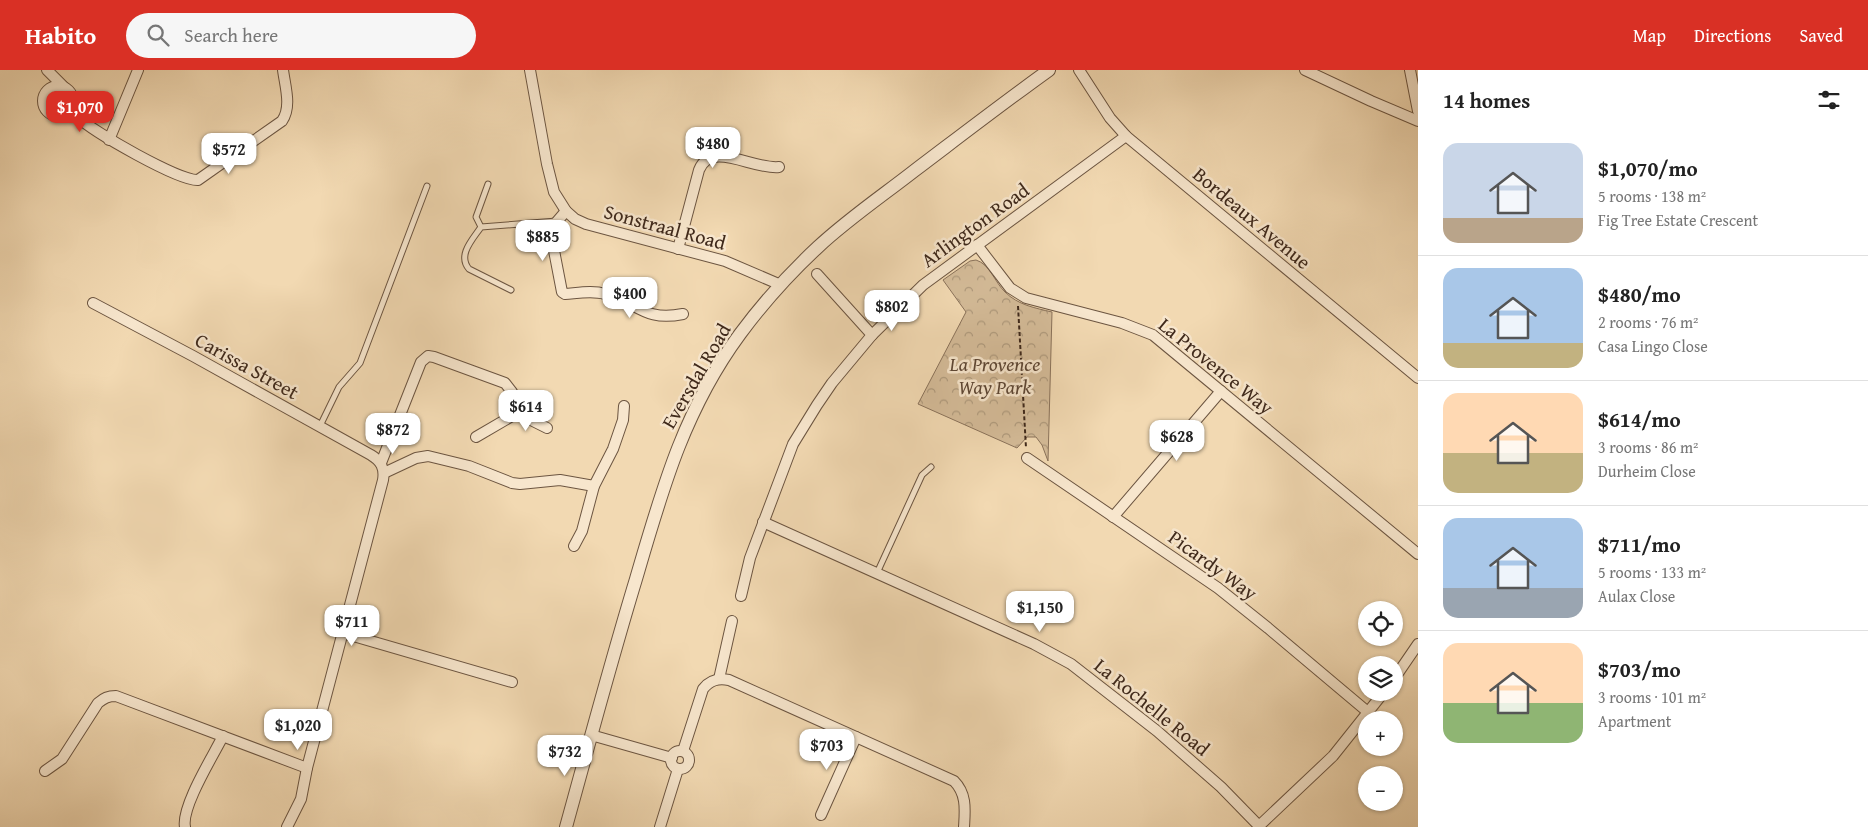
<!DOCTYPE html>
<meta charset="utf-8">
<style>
body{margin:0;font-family:"Gentium Book Plus",serif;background:#f6f6f6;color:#222;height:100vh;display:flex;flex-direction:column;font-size:19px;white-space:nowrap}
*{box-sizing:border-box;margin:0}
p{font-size:16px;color:#767676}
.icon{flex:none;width:28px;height:28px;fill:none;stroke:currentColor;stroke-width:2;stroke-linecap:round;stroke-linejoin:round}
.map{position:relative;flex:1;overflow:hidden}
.panel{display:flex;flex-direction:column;background:#fff;width:450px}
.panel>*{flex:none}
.tools{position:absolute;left:1358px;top:531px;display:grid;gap:10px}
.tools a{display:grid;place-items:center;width:45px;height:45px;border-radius:50%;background:#fff;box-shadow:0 1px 4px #0004;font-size:25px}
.price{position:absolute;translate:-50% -42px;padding:0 11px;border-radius:10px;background:#fff;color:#222;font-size:16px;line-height:32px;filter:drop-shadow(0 1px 2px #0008)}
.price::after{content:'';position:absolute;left:50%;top:30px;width:15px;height:11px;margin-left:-8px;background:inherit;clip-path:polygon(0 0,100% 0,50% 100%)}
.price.active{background:#d93025;color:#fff}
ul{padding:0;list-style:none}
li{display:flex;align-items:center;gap:15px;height:125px;padding:0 25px}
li+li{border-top:1px solid #e0e0e0}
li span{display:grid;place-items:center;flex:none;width:140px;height:100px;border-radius:15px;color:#555}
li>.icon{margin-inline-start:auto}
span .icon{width:60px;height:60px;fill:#fffc;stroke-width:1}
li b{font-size:21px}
h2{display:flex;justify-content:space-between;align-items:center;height:60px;padding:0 25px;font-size:21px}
header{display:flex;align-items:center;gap:30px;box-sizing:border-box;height:70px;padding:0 25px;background:#d93025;color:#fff}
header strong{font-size:24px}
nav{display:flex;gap:28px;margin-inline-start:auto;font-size:18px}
.search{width:350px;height:45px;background:#f6f6f6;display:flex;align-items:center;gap:12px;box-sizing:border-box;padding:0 18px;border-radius:28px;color:#767676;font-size:19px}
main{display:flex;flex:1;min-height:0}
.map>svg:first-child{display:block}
</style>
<header>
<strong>Habito</strong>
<div class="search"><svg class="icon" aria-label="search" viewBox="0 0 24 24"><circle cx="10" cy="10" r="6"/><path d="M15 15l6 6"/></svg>Search here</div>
<nav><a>Map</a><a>Directions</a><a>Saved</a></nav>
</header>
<main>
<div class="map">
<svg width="1418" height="757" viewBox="0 0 1418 757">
<defs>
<pattern id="park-crowns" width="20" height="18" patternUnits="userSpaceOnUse" patternTransform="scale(1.25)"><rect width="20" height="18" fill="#d4bb98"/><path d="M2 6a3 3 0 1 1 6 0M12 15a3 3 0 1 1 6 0" fill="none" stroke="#ad987b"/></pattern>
</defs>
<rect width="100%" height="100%" fill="#f2d9b2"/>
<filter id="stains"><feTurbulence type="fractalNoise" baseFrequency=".004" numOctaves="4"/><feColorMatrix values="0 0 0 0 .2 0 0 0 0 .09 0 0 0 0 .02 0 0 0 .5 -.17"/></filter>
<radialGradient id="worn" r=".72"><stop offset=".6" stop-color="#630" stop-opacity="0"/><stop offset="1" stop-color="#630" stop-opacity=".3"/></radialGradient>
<!-- park -->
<path fill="url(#park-crowns)" stroke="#8a725a" d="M976,190C990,194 995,213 1005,222C1018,235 1035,238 1052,242L1048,391L1042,375L1036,367H1027L1017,378L918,334L966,242L943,210L970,191Z"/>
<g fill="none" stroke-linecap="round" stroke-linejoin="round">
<defs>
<g id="service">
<polyline points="481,157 476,147 488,114"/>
<path d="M511,220L469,199C457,185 473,169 481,157L557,151"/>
<polyline points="320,356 339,317 360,293 427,116"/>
<polyline points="877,503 922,405 931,397"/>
</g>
<g id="minor">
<polyline points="47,0 64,17"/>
<polyline points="530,0 547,94 554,122 566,141 575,149 586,154 725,191 781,215"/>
<polyline points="1079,0 1110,48 1126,66 1418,308"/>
<polyline points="1305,0 1371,31 1418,51"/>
<polyline points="1410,0 1418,41"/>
<circle cx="58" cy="31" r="15"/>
<path d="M72,37C74,40 76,44 78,47C93,62 179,111 198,110L282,51C292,37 285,16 283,0"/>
<polyline points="109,70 138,0"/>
<path d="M566,141L554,155L551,165L562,222L565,224C578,223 593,220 605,224C638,232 643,252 683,244"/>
<polyline points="977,175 1010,218 1026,228 1122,253 1153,265 1418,484"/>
<path d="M678,179L699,100C711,70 753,100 779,97"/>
<polyline points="817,204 872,265"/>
<path d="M93,233L193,286L371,385C381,391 385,398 383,410L307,698L301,729L287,757"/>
<polyline points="517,343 547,358"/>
<polyline points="1027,388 1218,518 1268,558 1369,643"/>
<polyline points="381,393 421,292 428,286 434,287 505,313 512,322 517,343 476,367"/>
<polyline points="384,403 416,388 428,386 469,396 512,413 520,414 560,410 594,416"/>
<polyline points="1113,447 1221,321"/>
<polyline points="763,452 1034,574 1071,594 1157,661 1221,717 1260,757"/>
<polyline points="574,476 582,461 594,416 613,379 623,350 624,336"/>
<polyline points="741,526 750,488 793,374 817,335 832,313 872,265 923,215 1126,66"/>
<polyline points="343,563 512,612"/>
<polyline points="719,609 732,551"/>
<polyline points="1394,609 1418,574"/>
<polyline points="591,665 672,688"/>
<circle cx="680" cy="690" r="9"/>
<path d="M683,681L703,619C710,610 718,608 729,610L954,711C967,724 965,740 964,757"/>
<path d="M45,701L62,689L98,633C104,628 108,626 116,626L307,698"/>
<polyline points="821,745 856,667"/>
<polyline points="1259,756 1333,686 1384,622"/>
<path d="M185,757C181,737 213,686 223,666"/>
<polyline points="660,757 678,699"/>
</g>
<path id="tertiary" d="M566,757C589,674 611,591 636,509C662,420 684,340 740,264C763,233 790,203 818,177C848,149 882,126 914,101C959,67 1003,33 1049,0"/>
</defs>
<!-- service casing -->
<use href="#service" stroke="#6c5541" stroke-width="7"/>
<!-- minor casing -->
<use href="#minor" stroke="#6c5541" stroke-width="12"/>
<!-- tertiary casing -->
<use href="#tertiary" stroke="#6c5541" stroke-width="14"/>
<!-- path -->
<polyline stroke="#3f291b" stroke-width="2" stroke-dasharray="4 2.5" stroke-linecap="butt" points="1018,236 1026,378"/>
<!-- service -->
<use href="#service" stroke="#f7e6cd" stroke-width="5"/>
<!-- minor -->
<use href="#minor" stroke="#f7e6cd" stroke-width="10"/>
<!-- tertiary -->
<use href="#tertiary" stroke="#f7e6cd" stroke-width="12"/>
</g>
<g text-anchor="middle" stroke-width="5" stroke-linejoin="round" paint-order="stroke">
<!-- street labels -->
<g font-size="20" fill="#3f291b" stroke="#f7e6cd">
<text transform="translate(1252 148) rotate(40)" y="7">Bordeaux Avenue</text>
<text transform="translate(975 155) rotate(-36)" y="7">Arlington Road</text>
<text transform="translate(665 157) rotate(15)" y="7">Sonstraal Road</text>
<text transform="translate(247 296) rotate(29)" y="7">Carissa Street</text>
<text transform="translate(1216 296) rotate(39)" y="7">La Provence Way</text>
<text transform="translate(696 306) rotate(-60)" y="7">Eversdal Road</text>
<text transform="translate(1213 495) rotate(36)" y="7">Picardy Way</text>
<text transform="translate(1152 637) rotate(39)" y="7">La Rochelle Road</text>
</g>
<!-- park labels -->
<g font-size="20" font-style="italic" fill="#5d4634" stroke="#f7e6cd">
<text x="995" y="301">La Provence<tspan x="995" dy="23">Way Park</tspan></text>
</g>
</g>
<rect width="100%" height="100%" filter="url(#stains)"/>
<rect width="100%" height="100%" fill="url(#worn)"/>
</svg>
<div class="tools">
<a><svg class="icon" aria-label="locate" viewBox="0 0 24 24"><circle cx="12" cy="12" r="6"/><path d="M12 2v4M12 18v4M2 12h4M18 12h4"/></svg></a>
<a><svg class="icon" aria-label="layers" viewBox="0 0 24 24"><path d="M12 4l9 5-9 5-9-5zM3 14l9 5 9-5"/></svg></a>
<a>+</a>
<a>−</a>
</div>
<b class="price active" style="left:80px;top:63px">$1,070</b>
<b class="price" style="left:713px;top:99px">$480</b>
<b class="price" style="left:229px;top:105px">$572</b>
<b class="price" style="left:543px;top:192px">$885</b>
<b class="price" style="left:630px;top:249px">$400</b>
<b class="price" style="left:892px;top:262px">$802</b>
<b class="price" style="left:526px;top:362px">$614</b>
<b class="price" style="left:393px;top:385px">$872</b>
<b class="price" style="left:1177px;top:392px">$628</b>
<b class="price" style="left:1040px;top:563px">$1,150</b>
<b class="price" style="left:352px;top:577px">$711</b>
<b class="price" style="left:298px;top:681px">$1,020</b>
<b class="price" style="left:827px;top:701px">$703</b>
<b class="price" style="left:565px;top:707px">$732</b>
</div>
<section class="panel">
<h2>14 homes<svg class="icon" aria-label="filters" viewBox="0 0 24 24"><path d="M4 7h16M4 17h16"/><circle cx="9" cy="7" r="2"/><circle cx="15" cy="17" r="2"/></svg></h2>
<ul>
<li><span style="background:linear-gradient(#c9d6e8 75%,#b9a48a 0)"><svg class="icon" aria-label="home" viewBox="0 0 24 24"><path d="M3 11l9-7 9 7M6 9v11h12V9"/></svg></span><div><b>$1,070/mo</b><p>5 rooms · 138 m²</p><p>Fig Tree Estate Crescent</p></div></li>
<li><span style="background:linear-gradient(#a9c7e8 75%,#c2b280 0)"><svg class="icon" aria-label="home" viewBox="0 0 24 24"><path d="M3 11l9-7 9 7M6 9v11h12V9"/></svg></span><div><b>$480/mo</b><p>2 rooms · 76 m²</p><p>Casa Lingo Close</p></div></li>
<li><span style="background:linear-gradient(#ffd9b3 60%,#c2b280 0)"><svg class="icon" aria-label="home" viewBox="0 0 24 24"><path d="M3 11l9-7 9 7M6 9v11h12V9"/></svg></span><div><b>$614/mo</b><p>3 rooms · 86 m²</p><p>Durheim Close</p></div></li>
<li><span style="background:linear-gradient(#a9c7e8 70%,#9aa5b1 0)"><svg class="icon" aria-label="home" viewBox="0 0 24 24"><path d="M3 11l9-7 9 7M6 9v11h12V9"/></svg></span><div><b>$711/mo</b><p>5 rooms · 133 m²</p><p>Aulax Close</p></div></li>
<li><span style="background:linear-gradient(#ffd9b3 60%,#8fb573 0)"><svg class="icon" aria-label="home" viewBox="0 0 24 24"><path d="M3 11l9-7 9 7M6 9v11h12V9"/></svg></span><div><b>$703/mo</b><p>3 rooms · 101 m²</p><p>Apartment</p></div></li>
</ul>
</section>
</main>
